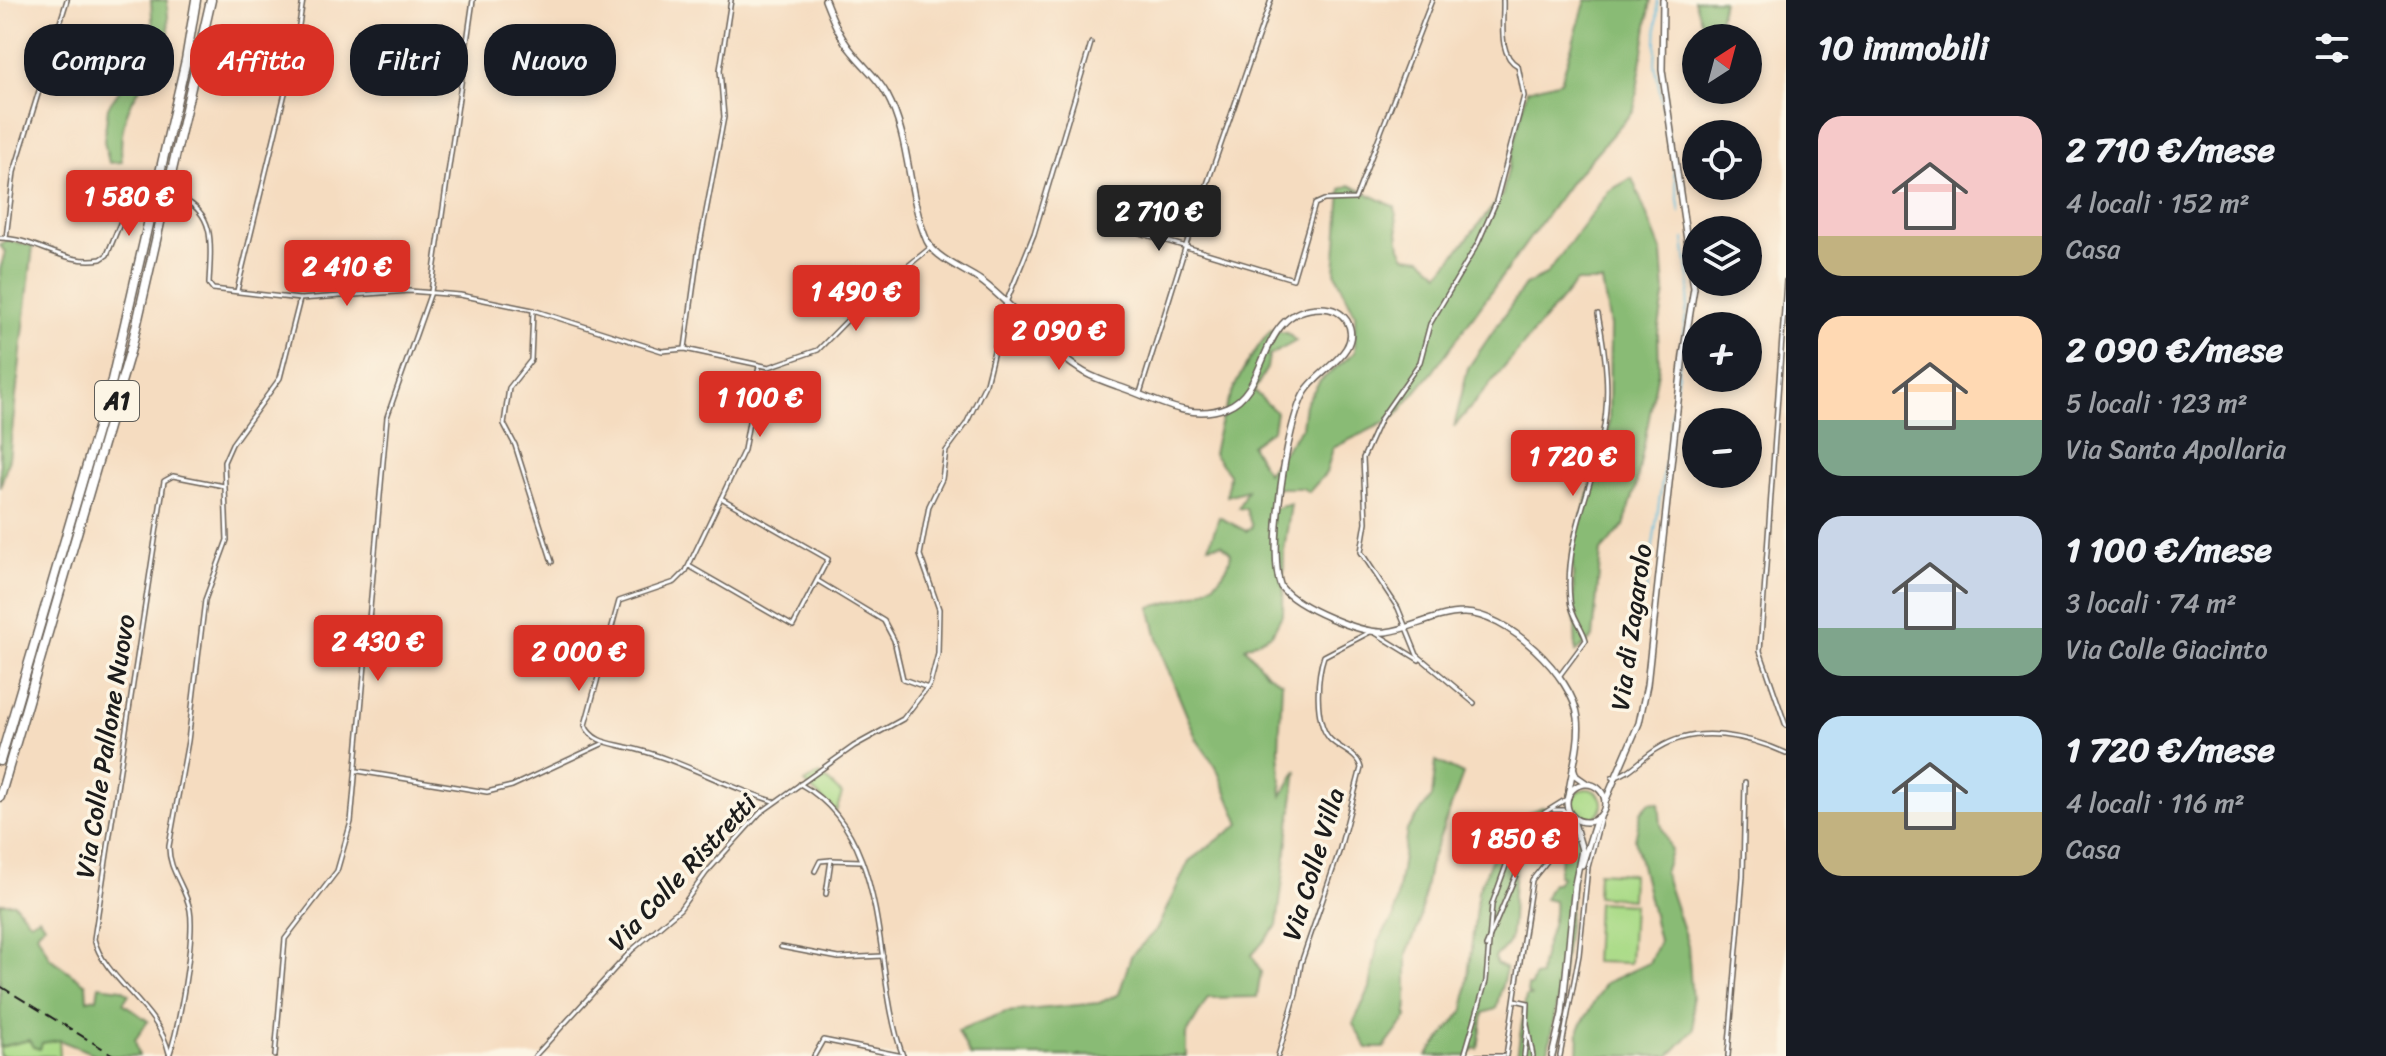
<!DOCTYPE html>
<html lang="it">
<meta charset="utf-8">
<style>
body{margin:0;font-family:Sriracha,sans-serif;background:#242831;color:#f1f3f6;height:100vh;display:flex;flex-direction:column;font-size:30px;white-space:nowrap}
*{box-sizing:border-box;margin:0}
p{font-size:26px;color:#9ea1a6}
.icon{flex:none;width:44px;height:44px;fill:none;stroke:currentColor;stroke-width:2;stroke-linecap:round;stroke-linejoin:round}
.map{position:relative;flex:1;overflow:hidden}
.sheet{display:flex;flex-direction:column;background:#171b24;width:600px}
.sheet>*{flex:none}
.hud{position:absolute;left:24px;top:24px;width:760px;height:72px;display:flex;gap:16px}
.needle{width:52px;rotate:36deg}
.controls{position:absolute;left:1682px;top:24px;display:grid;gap:16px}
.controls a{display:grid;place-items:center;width:80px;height:80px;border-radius:50%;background:#171b24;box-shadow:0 4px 12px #0003;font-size:40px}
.price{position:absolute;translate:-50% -68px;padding:0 18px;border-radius:8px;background:#d93025;color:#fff;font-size:26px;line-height:52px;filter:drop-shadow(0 2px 4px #0008)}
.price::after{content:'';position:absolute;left:50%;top:48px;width:24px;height:18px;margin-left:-12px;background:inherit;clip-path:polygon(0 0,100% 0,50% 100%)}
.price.selected{background:#222;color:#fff}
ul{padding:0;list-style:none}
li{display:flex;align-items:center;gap:24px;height:200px;padding:0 32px}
li span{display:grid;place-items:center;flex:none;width:224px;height:160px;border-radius:24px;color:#555}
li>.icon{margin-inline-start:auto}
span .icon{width:96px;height:96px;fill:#fffc;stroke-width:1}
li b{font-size:34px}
h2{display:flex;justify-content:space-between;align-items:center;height:96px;padding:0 32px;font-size:34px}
.chip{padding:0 28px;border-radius:32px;background:#171b24;box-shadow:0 4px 12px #0003;font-size:28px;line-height:72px}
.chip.selected{background:#d93025;color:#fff}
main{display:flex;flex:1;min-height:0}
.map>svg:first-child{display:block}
</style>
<main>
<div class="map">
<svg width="1786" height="1056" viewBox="0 0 1786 1056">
<rect width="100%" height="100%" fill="#fcf5e5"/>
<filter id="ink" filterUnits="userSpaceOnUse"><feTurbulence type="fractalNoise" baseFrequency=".0125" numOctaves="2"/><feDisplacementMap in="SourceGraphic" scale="16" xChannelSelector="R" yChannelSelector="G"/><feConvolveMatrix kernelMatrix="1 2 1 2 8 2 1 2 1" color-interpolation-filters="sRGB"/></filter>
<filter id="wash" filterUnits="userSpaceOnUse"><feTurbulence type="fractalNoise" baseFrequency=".006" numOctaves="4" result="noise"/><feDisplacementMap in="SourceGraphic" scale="32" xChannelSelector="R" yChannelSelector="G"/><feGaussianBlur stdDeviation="1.8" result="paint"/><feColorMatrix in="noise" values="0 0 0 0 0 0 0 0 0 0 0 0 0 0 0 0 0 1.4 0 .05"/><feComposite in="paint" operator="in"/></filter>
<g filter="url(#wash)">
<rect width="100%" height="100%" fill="#f5dcc0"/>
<!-- green -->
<g fill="#acdb89" stroke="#647c52" stroke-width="2">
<polygon points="820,774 842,794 836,812 805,783"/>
<circle cx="1587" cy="804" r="15"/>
<polygon points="1598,872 1632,874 1631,899 1597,896"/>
<polygon points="1597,902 1633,904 1630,963 1594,962"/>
<polygon points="29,1040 59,1040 60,1056 0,1056 0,1047"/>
</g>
<!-- forest -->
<g fill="#89bb75" stroke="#526c48" stroke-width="2">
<path d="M151,0H167L170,50C140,84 116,114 122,162L109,163L104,141L108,107L149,48L153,33Z"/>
<path d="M1586,0H1651L1634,110L1572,180L1432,373L1394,418L1333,448L1326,473L1309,492L1302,488H1275L1272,509L1291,504L1284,550L1283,613L1272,634L1245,647L1266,673L1282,682L1279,749L1282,796L1297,770L1277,926L1252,955L1261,972L1257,997L1208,998L1186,1035V1056H970L958,1030L1006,1012L1099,1003L1119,994L1131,956L1157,929L1189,861L1240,824L1216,767L1197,740L1163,658L1150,607C1181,600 1226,591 1231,553L1222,544L1209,546L1219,517L1246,531L1252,527L1246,509L1238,508L1247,490L1227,496L1229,474L1213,454C1221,406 1241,367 1271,330L1287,333L1296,341L1269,356L1267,368L1254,391L1276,412L1273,429L1251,445L1267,473L1302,427L1305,404L1320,381L1355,352V314L1335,272L1341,189L1350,185L1395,207L1400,247L1405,256L1422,258L1440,273L1502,195L1527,90L1561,81Z"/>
<polygon points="1694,0 1723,0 1716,38 1707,38"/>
<polygon points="1632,178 1662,253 1665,292 1658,333 1659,366 1636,486 1624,526 1601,551 1593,638 1576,652 1572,551 1609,425 1610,326 1602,282 1576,282 1454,427 1468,368 1525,285 1546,275 1609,191"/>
<polygon points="7,240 33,246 9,458 0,488 0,270 5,252 0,245"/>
<polygon points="1436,761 1463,774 1429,866 1419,925 1407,953 1407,1017 1384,1048 1367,1048 1353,1024 1370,988 1378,941 1394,917 1407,830 1432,797"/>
<polygon points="1650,802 1659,803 1661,824 1671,851 1664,873 1688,945 1694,1030 1669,1056 1578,1056 1579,1029 1605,983 1649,963 1659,941 1635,839 1641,812"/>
<path d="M1542,807C1564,813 1571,819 1578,841L1563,970L1547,1056H1517L1526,996H1531L1527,993L1528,986H1531L1534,977L1540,976C1540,950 1557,926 1554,901L1544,899L1552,883H1557L1562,876L1558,875C1562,856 1567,839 1544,835C1502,852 1517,906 1510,938C1509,945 1500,952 1495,957L1496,964L1506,969L1496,1009L1483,1013L1478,1049L1474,1048L1468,1056H1427L1464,1010L1478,891L1493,856L1520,817Z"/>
<polygon points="0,903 14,903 30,922 39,917 44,925 37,933 50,958 86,984 87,1000 97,998 99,986 122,989 129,994 123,1003 148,1021 135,1040 139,1056 99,1056 59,1040 42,1043 40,1049 33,1047 29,1040 0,1047"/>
</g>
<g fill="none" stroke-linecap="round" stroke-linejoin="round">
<!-- stream -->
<g stroke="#5ebbdc" stroke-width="2">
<polyline points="1658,0 1655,64 1672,158"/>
<polyline points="1673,165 1680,213"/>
<polyline points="1646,594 1690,287 1684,239"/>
</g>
</g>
</g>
<g filter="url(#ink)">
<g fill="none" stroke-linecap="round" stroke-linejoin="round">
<defs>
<g id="street">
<polyline points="217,39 295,49"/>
<path d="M183,199C218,216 210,251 209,284L213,289L300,299L409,291L460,295L533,310L662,351L685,349L769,367L818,350L872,295L930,248"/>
<polyline points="1140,233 1293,279 1315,204 1324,200 1355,199 1432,0"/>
<path d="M0,238C35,238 65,266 101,259L107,255L131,197L145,189"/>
<polyline points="6,238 14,172 67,0"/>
<polyline points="1786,281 1760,651 1786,726"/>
<polyline points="237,291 294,56 303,0"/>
<polyline points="533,311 531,360 509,388 504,424 515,445 552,562"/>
<polyline points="685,348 698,254 724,117 720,70 731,0"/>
<path d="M759,366L744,450L686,571L675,582L619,601L585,725C592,742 610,743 626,747C679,758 722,786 773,801"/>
<polyline points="1140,393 1187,242 1271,0"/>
<polyline points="689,566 793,626 828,559 721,498"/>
<polyline points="818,581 884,621 894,640 903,679 928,688"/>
<path d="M1560,675L1586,640C1582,626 1571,615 1570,600C1564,544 1591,491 1602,437C1611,395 1606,356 1598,314"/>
<path d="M1474,703L1417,655L1398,608L1361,552L1366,522L1363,458L1381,418L1420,362L1430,324L1478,243L1496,202L1524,96L1518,66C1497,55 1504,20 1503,0"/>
<polyline points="358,771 487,792 512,786 602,744"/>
<path d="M1612,778C1632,773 1641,758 1659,748C1697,724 1748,736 1786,753"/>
<path d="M800,784C894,837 871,970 903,1056"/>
<polyline points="1554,810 1563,810 1572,816"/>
<polyline points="815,871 820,861 831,860"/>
<polyline points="826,894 831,860 861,861"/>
<polyline points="1486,946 1518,870 1538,840 1550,838 1556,850 1532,880 1506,1056"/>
<polyline points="781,947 839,958 883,956"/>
<polyline points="1515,1000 1528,1003 1527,1024 1533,1056"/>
<path d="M169,1053C159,1007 104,979 94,939L164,481L173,476L224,486"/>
<path d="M169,1056C179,1027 195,938 190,910C186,887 168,870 169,846L188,741L205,600L227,540L224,462L232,444L280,378L300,299"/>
<polyline points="275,1056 285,939 337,871 351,822 387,417 431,292 473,0"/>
<polyline points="535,1056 632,950 680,909 706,873 760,813 854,746 903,719 930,684 938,654 939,609 920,555 929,506 942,479 946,451 966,424 986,383 1006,303 1034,234 1091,43"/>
<polyline points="814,1056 823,1040 903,1056"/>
<path d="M1278,1056L1296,994L1301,963L1339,852L1361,768C1358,753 1338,749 1329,738C1314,720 1317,676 1324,656L1372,631L1419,660"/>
<polyline points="1464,1056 1486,981 1492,904 1515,841 1528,823 1568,798"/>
<polyline points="1477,1056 1503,1056"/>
<polyline points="1524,1056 1527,1028"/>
<polyline points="1560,1056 1579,955 1588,867 1603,810"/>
<polyline points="1728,1056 1743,876 1745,782"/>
</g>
<g id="secondary">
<path d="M825,0C832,18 840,38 853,53C864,67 879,79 887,95C911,139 907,195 927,241C935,258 965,270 980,280C1016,306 1042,345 1079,369C1090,377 1104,381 1117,386C1153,397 1188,423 1227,407C1271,390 1257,308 1321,308C1332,308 1341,312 1347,321C1364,351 1318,370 1305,392C1286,423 1267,554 1281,587C1297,607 1360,634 1386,632C1412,629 1436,613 1463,613C1506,612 1573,676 1578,718C1581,743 1571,773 1568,797"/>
<polyline points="1573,767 1576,776 1586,783"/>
<circle cx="1586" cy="803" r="19"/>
<polyline points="1605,802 1639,723 1647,685 1683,355 1694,288 1662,70 1663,0"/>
<polyline points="1582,865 1597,818"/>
<polyline points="1552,1056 1562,1014 1575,884 1582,850 1572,816"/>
</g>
<g id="highway">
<polyline points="0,761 112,380 186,60 196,0"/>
<polyline points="0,797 132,345 211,0"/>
</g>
</defs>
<!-- street casing -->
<use href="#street" stroke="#685f55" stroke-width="6"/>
<!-- secondary casing -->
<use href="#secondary" stroke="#685f55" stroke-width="8"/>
<!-- highway casing -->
<use href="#highway" stroke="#685f55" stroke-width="11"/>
<!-- street -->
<use href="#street" stroke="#fff" stroke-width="3"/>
<!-- secondary -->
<use href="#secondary" stroke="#fff" stroke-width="5"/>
<!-- highway -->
<use href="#highway" stroke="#fff" stroke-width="8"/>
<!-- rail -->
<polyline stroke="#1c1c1c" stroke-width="2" stroke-dasharray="12 6" stroke-linecap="butt" points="0,986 115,1056"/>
<defs>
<polyline id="street-bridge" points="145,189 183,199"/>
</defs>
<!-- street-bridge casing -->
<use href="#street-bridge" stroke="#685f55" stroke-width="6" stroke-linecap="butt"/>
<!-- street-bridge -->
<use href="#street-bridge" stroke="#fff" stroke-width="3"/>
</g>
</g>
<g text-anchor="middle" stroke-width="7" stroke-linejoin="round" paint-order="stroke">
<!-- shield labels -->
<rect fill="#fcf5e5" stroke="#5f5d58" stroke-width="2" x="95" y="381" width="44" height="40" rx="6"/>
<g font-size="24" font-weight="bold" fill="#1c1c1c">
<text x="117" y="409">A1</text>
</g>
<!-- street labels -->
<g font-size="26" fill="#1c1c1c" stroke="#fcf5e5">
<text transform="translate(1631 627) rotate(-82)" y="9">Via di Zagarolo</text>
<text transform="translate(105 746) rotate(-81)" y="9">Via Colle Pallone Nuovo</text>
<text transform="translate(1313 864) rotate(-73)" y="9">Via Colle Villa</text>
<text transform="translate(682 872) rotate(-47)" y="9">Via Colle Ristretti</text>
</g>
</g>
</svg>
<div class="controls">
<a><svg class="needle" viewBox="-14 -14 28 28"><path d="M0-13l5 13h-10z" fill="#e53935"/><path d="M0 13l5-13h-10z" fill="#9ea1a6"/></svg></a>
<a><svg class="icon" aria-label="locate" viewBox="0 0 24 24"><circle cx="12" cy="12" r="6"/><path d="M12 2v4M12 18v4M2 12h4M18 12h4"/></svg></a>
<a><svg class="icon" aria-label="layers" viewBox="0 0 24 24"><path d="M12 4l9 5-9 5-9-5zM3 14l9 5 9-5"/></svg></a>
<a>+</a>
<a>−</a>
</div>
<b class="price" style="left:129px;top:238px">1 580 €</b>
<b class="price selected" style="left:1159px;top:253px">2 710 €</b>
<b class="price" style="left:347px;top:308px">2 410 €</b>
<b class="price" style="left:856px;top:333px">1 490 €</b>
<b class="price" style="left:1059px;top:372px">2 090 €</b>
<b class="price" style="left:760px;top:439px">1 100 €</b>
<b class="price" style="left:1573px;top:498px">1 720 €</b>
<b class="price" style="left:378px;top:683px">2 430 €</b>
<b class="price" style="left:579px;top:693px">2 000 €</b>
<b class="price" style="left:1515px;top:880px">1 850 €</b>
<div class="hud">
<a class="chip">Compra</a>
<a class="chip selected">Affitta</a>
<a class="chip">Filtri</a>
<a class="chip">Nuovo</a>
</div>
</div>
<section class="sheet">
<h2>10 immobili<svg class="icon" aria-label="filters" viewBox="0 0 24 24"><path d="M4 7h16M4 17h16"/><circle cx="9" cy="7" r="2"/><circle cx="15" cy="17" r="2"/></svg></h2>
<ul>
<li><span style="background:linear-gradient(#f6c9c9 75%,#c2b280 0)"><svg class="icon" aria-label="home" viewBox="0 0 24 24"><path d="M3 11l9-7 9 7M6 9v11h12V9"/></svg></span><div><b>2 710 €/mese</b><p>4 locali · 152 m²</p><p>Casa</p></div></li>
<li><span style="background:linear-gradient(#ffd9b3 65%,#7fa58c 0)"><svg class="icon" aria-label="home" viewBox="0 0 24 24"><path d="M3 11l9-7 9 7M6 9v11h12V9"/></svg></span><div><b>2 090 €/mese</b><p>5 locali · 123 m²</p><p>Via Santa Apollaria</p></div></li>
<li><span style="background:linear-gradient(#c9d6e8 70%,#7fa58c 0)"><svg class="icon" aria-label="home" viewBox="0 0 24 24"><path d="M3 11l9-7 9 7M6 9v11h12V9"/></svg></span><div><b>1 100 €/mese</b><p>3 locali · 74 m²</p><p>Via Colle Giacinto</p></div></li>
<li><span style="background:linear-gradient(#bfe0f5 60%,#c2b280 0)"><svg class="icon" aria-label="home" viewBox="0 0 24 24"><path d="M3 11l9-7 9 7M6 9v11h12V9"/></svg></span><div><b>1 720 €/mese</b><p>4 locali · 116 m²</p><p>Casa</p></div></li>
</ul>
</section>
</main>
